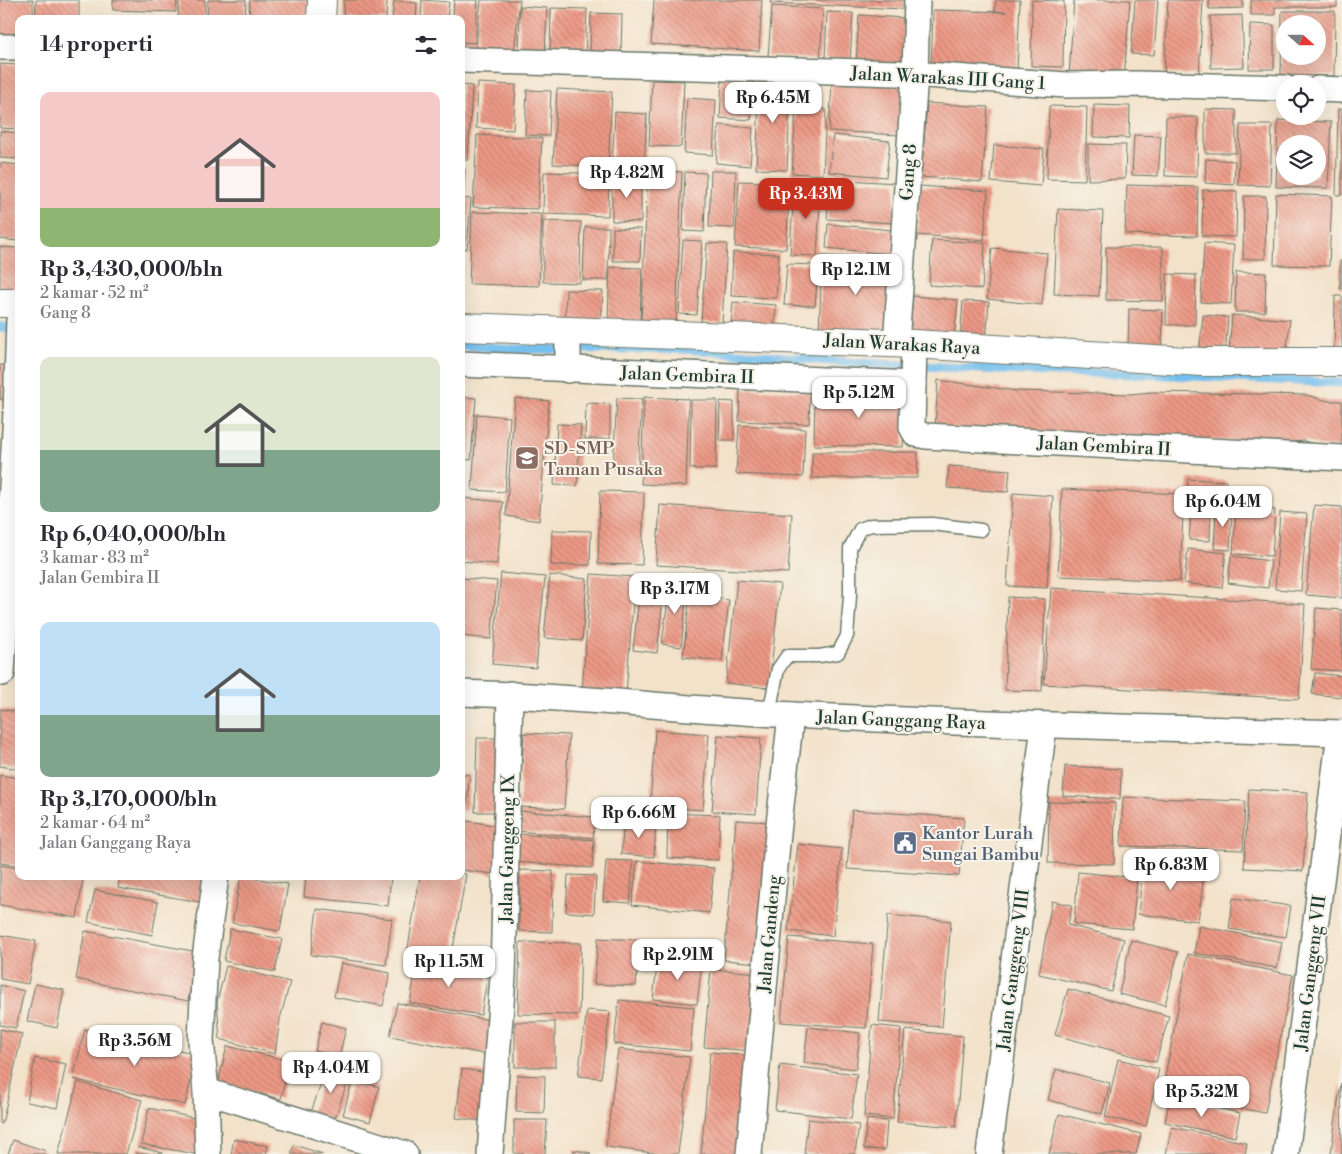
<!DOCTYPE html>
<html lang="id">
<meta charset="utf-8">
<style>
body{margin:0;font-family:"Libre Bodoni",serif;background:#f2f2f3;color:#2b2b33;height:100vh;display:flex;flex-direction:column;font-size:19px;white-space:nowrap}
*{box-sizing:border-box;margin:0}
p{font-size:16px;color:#7c7c81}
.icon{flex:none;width:28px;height:28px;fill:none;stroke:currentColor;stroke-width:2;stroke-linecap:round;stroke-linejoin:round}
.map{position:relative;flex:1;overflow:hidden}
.sheet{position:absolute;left:15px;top:15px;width:450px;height:865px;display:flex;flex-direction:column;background:#fff;border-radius:10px;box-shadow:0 5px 20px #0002}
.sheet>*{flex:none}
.needle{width:32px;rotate:111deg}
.controls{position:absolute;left:1276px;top:15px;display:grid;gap:10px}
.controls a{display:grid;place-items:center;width:50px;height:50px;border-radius:50%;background:#fff;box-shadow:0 5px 20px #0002;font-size:25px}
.price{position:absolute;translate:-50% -42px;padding:0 11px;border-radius:10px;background:#fff;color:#222;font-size:16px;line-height:32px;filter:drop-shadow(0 1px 2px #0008)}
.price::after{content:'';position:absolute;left:50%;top:30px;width:15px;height:11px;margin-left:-8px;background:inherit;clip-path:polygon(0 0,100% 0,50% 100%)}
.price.selected{background:#c8321e;color:#fff}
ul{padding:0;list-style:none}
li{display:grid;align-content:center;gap:10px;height:265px;padding:0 25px}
li span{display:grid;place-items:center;height:155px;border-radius:10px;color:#555}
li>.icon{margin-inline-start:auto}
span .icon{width:90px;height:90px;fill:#fffc;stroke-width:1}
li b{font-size:21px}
h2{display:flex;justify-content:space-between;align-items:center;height:60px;padding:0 25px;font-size:21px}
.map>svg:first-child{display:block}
</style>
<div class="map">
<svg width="1342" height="1154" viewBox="0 0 1342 1154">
<defs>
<pattern id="building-back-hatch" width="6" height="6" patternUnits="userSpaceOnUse" patternTransform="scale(1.25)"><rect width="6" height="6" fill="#ee9986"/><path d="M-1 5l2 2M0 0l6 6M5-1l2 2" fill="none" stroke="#c07e6e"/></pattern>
</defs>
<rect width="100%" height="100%" fill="#f7f3e8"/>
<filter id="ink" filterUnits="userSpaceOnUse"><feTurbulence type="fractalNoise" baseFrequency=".02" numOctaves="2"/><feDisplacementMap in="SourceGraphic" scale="10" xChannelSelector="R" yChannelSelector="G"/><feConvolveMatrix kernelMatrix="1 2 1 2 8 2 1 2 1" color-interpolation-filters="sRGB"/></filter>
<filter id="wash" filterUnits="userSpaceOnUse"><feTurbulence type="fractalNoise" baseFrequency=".0096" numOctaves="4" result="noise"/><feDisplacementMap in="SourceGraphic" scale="20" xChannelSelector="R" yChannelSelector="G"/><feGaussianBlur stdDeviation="1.12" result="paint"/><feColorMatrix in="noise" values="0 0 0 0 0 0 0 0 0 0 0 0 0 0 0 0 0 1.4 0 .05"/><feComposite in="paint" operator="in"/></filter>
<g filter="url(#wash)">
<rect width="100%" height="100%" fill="#f3e2ca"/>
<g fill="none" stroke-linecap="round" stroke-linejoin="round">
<!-- stream -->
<g stroke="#74bfee" stroke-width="9">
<polyline points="0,327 17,328"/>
<polyline points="461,345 514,349 686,349 843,362 1021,371 1171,375 1342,383"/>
</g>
</g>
<g id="blocks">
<!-- building -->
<g fill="url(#building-back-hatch)" fill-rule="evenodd">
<polygon points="0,0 33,0 33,19 19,19 19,43 0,43"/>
<polygon points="36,0 79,0 79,19 35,19"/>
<polygon points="113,0 177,0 176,12 113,10"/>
<polygon points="179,0 205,0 205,19 178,19"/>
<polygon points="208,0 246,0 245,19 207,19"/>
<polygon points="250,0 311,0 310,19 249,19"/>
<polygon points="344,0 387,0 386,19 343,19"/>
<polygon points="422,0 449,2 447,19 421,19"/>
<polygon points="454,0 478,0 475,43 461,42 461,19 453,19"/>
<polygon points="481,0 520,0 514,52 476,47"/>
<polygon points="654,0 762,0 759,51 651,44"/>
<polygon points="771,0 905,0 904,9 770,3"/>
<polygon points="996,0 1020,0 1017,72 931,69 933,10 1006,12 995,11"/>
<polygon points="1032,0 1064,1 1063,67 1031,66"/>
<polygon points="1074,0 1130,0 1124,79 1069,75"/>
<polygon points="1135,0 1158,0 1154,55 1131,54"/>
<polygon points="1168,0 1203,0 1199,75 1164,73"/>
<polygon points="1209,0 1243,0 1243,8 1209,9"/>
<polygon points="1251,0 1337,0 1337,7 1275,7 1275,15 1251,15"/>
<polygon points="394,1 417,3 416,19 392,19"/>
<polygon points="520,6 547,8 545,52 519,51"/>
<polygon points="772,6 823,9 820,60 768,56"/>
<polygon points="551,8 587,9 585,58 550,57"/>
<path d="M1282,11H1335L1334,76L1281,75ZM1285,24H1318V56H1285Z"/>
<polygon points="827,12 853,13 850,61 825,60"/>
<polygon points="591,13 622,14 621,54 590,54"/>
<polygon points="859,15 905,18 901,68 856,65"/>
<polygon points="1242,15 1244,67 1211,68 1210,16"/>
<polygon points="1250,24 1274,25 1274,69 1249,69"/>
<polygon points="0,64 19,65 19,129 0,128"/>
<polygon points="722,77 754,79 751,120 720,118"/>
<polygon points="760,77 791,79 787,170 756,169"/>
<polygon points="652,80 684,81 681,147 649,146"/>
<polygon points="478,83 516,85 513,130 476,128"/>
<polygon points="832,83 902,86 899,135 829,131"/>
<polygon points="461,85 472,86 468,160 461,160"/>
<polygon points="557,89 612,92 608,167 553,164"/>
<polygon points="527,90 551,91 549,136 525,135"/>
<polygon points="687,98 716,100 713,155 684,153"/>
<polygon points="927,103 988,107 982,182 921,177"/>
<polygon points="1094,105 1130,106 1129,138 1093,137"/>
<polygon points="1049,106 1087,107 1085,180 1047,179"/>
<polygon points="796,107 826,109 823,175 792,173"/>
<polygon points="1205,109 1236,110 1236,153 1205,153"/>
<polygon points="1338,109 1342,109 1342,195 1336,195"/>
<polygon points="615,112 647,114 644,167 612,166"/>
<polygon points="1166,117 1198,117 1197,177 1165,176"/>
<path d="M1278,120L1331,122L1328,188L1276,187ZM1285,144H1318V176H1285Z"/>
<polygon points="719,125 753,128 750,166 716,163"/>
<polygon points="1240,125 1272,125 1270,186 1238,185"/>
<polygon points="0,131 19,133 19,159 0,158"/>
<polygon points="477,135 542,138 538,209 473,207"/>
<polygon points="833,135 890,141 886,177 829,172"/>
<polygon points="1134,135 1161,136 1158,176 1132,175"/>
<polygon points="1088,144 1126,145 1125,179 1088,180"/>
<polygon points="994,145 1044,149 1041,186 991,182"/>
<polygon points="1206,159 1235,161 1234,185 1205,183"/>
<polygon points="0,163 19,165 18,241 0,239"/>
<polygon points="461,169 465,169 464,191 461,191"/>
<polygon points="648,170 682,172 676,324 641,323"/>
<polygon points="711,171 736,171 734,228 709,227"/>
<polygon points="544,172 609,174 608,216 543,214"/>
<polygon points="685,172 706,173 704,232 683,231"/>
<polygon points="612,176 641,176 641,222 612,221"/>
<polygon points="829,179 896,183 894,223 827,219"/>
<polygon points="739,181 790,183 786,249 735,247"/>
<polygon points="794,184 821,185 817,256 790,255"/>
<polygon points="1127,185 1198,187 1197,236 1125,234"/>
<polygon points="920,186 988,191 984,240 917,235"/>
<polygon points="1203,190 1237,191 1236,237 1202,236"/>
<polygon points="1276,194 1332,196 1329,266 1274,265"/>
<polygon points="1244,196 1266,196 1265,259 1243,259"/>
<polygon points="461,198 471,199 467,249 461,248"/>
<polygon points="1058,209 1103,211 1099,296 1054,294"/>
<polygon points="472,212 542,214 539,286 469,284"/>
<polygon points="543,221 581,222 580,283 543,282"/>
<polygon points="828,224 903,231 900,255 826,248"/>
<polygon points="585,227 609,227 608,280 583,280"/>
<polygon points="613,228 641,229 640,261 613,261"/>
<polygon points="683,240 702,241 697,315 679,314"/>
<polygon points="932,240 985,243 982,289 929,285"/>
<polygon points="707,243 727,244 722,323 701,322"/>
<polygon points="1204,243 1234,245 1231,304 1201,302"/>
<polygon points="0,247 19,248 19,296 0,295"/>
<polygon points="1106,247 1163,247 1163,301 1106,300"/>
<polygon points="992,248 1047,253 1042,305 987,299"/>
<polygon points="733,252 779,254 776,298 731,296"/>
<polygon points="822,256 893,259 890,335 819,332"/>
<rect x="1340" y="261" width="2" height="28"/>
<polygon points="787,264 818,265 815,306 784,305"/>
<polygon points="610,267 642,268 640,320 608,319"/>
<polygon points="1236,272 1266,273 1265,312 1235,312"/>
<polygon points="1167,274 1196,275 1195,325 1166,325"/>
<polygon points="566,290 603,291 601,326 565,325"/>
<polygon points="913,296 958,300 954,340 909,336"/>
<polygon points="1335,296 1342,296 1342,360 1334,360"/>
<polygon points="963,301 989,302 986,341 960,340"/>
<polygon points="733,302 776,305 774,338 730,336"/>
<polygon points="1129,309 1163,310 1162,349 1128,348"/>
<polygon points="1203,315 1228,317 1225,358 1199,355"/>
<polygon points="1232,315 1290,320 1286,357 1229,352"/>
<polygon points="0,365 6,365 3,400 0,399"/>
<polygon points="938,380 1017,391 1129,394 1152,392 1306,395 1328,401 1342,401 1342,446 1326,447 1304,441 1279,443 935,427"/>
<polygon points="740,389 810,392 809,424 739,421"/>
<polygon points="815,391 905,393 903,447 814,445"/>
<polygon points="461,397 476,398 471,460 461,459"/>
<polygon points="644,397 689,399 686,486 641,484"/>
<polygon points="515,398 549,401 539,521 506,516"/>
<polygon points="617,398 642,399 638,470 613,468"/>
<polygon points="691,400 717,400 716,469 690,469"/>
<polygon points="720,401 734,402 734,440 719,440"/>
<polygon points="586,403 610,404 610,439 585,439"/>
<polygon points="477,414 510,417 505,492 472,490"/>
<polygon points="557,424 581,425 577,486 554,485"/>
<polygon points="739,425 805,429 803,477 736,474"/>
<polygon points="812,452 918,452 917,478 812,478"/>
<polygon points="949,466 1010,470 1008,492 947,488"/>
<polygon points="1188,479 1226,481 1225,506 1187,504"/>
<polygon points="1062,489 1184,494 1180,581 1058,576"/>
<polygon points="600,491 644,492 642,565 598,564"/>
<polygon points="1013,493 1053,496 1047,588 1007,586"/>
<polygon points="463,498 503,502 497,564 461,561"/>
<polygon points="660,505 792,514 788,573 656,565"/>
<polygon points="1314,505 1342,507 1342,598 1306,595"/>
<polygon points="1216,507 1232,508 1230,550 1214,549"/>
<polygon points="1236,508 1275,510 1272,556 1233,554"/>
<polygon points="1191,512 1211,513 1210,541 1189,540"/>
<polygon points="1280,512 1307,514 1301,591 1275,589"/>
<polygon points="552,530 591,531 590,565 551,565"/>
<polygon points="1188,549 1226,553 1222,588 1184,583"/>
<polygon points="1231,556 1271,561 1268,588 1228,583"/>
<polygon points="501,573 545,577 536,668 492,664"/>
<polygon points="591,574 635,577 626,694 582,690"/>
<polygon points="550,575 587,579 582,641 544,638"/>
<polygon points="461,578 497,581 491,639 461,636"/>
<polygon points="641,578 665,581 657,653 633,650"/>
<polygon points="737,580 780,584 769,688 726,683"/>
<polygon points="670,583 688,585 681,647 662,644"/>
<polygon points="1051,588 1305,604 1299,699 1044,684"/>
<polygon points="690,595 729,600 722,661 683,657"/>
<polygon points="1008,597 1045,599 1042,691 1005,690"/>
<polygon points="1316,608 1342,610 1342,671 1311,669"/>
<polygon points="1315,673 1342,676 1342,697 1312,694"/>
<polygon points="0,709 19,712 19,769 0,766"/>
<polygon points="655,730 709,734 703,810 650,806"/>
<polygon points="524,733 569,735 564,809 519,807"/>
<polygon points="718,735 761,738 756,814 712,811"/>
<polygon points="477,738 500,738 497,812 475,812"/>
<polygon points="1065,766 1121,769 1120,799 1063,796"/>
<polygon points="461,774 470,775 466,811 461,810"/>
<polygon points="0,775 19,778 19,866 0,863"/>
<polygon points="1249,789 1308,792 1303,871 1244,868"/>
<polygon points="1123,797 1245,801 1243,850 1121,846"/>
<polygon points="1049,802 1115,803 1114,864 1048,863"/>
<polygon points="852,810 964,818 959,876 847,869"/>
<polygon points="519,811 595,817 593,838 516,831"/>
<polygon points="668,813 720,815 718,860 667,858"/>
<polygon points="461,820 500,826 493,874 461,870"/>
<polygon points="736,820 769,822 758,963 724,960"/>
<polygon points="624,821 656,824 654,857 621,854"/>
<polygon points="519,834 594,840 592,868 516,862"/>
<polygon points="798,844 842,849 833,936 788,931"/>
<polygon points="606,860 633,861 630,903 603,901"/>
<polygon points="637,861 714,868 709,913 632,905"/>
<polygon points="1144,861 1205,868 1198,921 1138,914"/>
<polygon points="0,865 19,868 19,876 68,876 83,879 77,918 0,905"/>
<polygon points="520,870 553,871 552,932 519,931"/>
<polygon points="1078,872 1137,878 1132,929 1074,924"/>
<polygon points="461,873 466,874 451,960 407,953 420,876 461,876"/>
<polygon points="568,875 596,876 594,914 566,912"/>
<polygon points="120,876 204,876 200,902 118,888"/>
<polygon points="241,876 288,884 280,931 232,923"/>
<polygon points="306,876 391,876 388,906 304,897"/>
<polygon points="95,890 158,902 152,935 88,922"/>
<polygon points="1233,898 1291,906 1286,937 1229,929"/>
<polygon points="1052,901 1072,905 1068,925 1124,939 1111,991 1039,974"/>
<polygon points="317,909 392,919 386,965 311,955"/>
<polygon points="888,915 951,921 942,1027 879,1022"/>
<polygon points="1199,926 1282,942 1277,968 1194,953"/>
<polygon points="230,929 282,939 275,972 224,961"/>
<polygon points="85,931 198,952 188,1001 76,979"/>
<polygon points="0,935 36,941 28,984 0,979"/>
<polygon points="789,937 873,944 866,1028 781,1022"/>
<polygon points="598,938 639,940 636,986 594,984"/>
<polygon points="1131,940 1178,952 1165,1005 1119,994"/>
<polygon points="520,942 581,943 579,1015 518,1014"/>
<polygon points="1188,954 1293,975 1265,1113 1162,1093"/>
<polygon points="658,957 702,962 697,1004 653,999"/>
<polygon points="417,961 488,972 481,1015 410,1003"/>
<polygon points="341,963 390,973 383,1006 334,997"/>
<polygon points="226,966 290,982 280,1019 275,1054 220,1039 217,1002"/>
<polygon points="711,969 759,973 752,1051 704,1047"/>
<polygon points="35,984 64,990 57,1028 27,1021"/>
<polygon points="0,985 24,991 16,1028 0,1025"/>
<polygon points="1068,989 1169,1016 1156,1062 1055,1035"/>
<polygon points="619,1000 694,1007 690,1051 614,1044"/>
<polygon points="397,1003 495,1021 489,1055 390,1036"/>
<polygon points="587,1010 610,1012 601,1078 578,1076"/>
<polygon points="322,1022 346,1028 339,1057 315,1051"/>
<rect x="515" y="1022" width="40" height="45"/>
<polygon points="872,1025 901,1028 893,1119 864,1116"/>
<polygon points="808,1027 860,1033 856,1069 804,1063"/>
<polygon points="0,1029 22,1034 2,1124 0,1123"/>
<polygon points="85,1029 197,1054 185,1105 73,1079"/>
<polygon points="905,1030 963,1036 956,1127 897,1122"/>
<polygon points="227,1046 290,1061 281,1099 218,1083"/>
<polygon points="618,1049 690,1057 678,1154 661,1154 606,1147"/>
<polygon points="710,1052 750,1056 741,1154 701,1154"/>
<polygon points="35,1058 66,1064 57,1108 27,1102"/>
<polygon points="1118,1059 1159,1069 1146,1126 1105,1117"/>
<polygon points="780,1065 857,1074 851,1119 775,1110"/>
<polygon points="327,1067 350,1075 334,1121 311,1112"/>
<polygon points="462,1069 488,1073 482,1121 456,1118"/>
<polygon points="1056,1069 1110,1083 1102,1114 1048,1100"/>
<polygon points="517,1075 545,1076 544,1113 516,1112"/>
<polygon points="353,1079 379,1087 370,1122 343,1115"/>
<polygon points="78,1082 142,1100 126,1154 58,1154"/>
<polygon points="1341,1083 1342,1154 1331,1154 1335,1123"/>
<polygon points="1170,1098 1240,1113 1235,1137 1165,1122"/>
<polygon points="149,1108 203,1120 195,1154 141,1144"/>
<polygon points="1059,1114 1141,1134 1136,1154 1049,1154"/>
<polygon points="808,1119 859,1125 855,1154 804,1154"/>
<polygon points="867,1119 887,1121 885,1150 864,1149"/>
<polygon points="514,1120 547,1120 545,1154 514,1154"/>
<polygon points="1172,1127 1247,1143 1245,1154 1166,1154"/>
<polygon points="234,1139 268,1146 266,1154 231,1154"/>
<polygon points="13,1140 46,1151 45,1154 8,1154"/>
<polygon points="294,1145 323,1154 291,1154"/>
<polygon points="138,1147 163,1153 163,1154 137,1154"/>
<polygon points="574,1150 591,1153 590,1154 574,1154"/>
</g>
</g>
</g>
<g filter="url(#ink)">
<use href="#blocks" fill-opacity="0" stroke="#697768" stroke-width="1"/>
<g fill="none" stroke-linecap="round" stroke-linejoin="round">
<defs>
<polyline id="lane" points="769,713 778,669 787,656 819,656 838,653 847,636 850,596 850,548 860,529 871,525 932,524 981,530"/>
<g id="street">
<polyline points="0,47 19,47"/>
<polyline points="461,60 898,73 1066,85 1136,84 1285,88"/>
<polyline points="1318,89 1342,90"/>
<polyline points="896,344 915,74 917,0"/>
<polyline points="914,344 912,427 916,434 926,436 1342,458"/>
<polyline points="461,364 913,384"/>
<polyline points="568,370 568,330"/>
<polyline points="2,673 16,412 19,319"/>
<path d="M461,693C572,696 682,709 793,715C976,725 1159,727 1342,733"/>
<polyline points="206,1091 405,1154"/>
<polyline points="208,1154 206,1091 201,1041 205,958 216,876"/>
<polyline points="490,1154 503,976 510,694"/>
<polyline points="749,1154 778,833 791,715"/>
<polyline points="989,1154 1044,726"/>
<polyline points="1286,1154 1340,733"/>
</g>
<g id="secondary">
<polyline points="321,19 322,0"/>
<polyline points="0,303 19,303"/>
<polyline points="461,327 914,344 1202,362 1342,362"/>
</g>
</defs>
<!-- lane casing -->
<use href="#lane" stroke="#697768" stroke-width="15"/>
<!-- street casing -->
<use href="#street" stroke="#697768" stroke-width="28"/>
<!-- secondary casing -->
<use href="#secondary" stroke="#697768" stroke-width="30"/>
<!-- lane -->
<use href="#lane" stroke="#fff" stroke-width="12"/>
<!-- street -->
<use href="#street" stroke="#fff" stroke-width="25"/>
<!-- secondary -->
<use href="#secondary" stroke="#fff" stroke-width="28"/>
</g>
</g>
<!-- icons -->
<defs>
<symbol id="school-square" viewBox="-11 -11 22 22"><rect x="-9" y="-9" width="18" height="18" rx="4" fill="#8d6e63" stroke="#f7f3e8"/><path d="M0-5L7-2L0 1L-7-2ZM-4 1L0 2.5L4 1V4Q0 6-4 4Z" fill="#fff"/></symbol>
<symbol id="civic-square" viewBox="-11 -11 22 22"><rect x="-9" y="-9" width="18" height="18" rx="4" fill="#5c6f8a" stroke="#f7f3e8"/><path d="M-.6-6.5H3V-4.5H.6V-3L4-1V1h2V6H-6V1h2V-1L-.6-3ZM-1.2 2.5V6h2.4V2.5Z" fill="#fff"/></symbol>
</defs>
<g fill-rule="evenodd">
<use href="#school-square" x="513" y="444" width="28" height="28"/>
<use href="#civic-square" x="891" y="829" width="28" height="28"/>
</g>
<g text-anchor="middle" stroke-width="4" stroke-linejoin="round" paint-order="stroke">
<!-- street labels -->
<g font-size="18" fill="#1f3d34" stroke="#f7f3e8">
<text transform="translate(948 78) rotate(3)" y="6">Jalan Warakas III Gang 1</text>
<text transform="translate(908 172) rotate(-86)" y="6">Gang 8</text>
<text transform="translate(902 344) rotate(3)" y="6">Jalan Warakas Raya</text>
<text transform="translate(687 375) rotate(2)" y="6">Jalan Gembira II</text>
<text transform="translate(1104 446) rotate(3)" y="6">Jalan Gembira II</text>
<text transform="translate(901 720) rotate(2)" y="6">Jalan Ganggang Raya</text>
<text transform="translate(507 849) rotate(-89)" y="6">Jalan Ganggeng IX</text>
<text transform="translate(769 934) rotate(-85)" y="6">Jalan Gandeng</text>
<text transform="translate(1013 970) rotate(-83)" y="6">Jalan Ganggeng VIII</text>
<text transform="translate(1310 973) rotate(-83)" y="6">Jalan Ganggeng VII</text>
</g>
<!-- education labels -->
<g font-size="18" fill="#785e54" stroke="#f7f3e8" text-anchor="start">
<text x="544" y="454">SD-SMP<tspan x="544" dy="21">Taman Pusaka</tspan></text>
</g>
<!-- service labels -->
<g font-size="18" fill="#4e5e75" stroke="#f7f3e8" text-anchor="start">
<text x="922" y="839">Kantor Lurah<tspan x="922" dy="21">Sungai Bambu</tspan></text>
</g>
</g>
</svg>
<div class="controls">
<a><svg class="needle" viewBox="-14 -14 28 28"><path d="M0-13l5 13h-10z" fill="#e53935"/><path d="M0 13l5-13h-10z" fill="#7c7c81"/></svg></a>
<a><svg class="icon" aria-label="locate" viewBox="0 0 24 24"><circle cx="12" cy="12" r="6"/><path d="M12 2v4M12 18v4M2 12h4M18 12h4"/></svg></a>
<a><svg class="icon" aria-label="layers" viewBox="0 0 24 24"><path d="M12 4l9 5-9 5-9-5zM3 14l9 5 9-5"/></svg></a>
</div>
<b class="price" style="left:773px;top:124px">Rp 6.45M</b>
<b class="price" style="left:627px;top:199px">Rp 4.82M</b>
<b class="price selected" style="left:806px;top:220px">Rp 3.43M</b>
<b class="price" style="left:856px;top:296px">Rp 12.1M</b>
<b class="price" style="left:859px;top:419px">Rp 5.12M</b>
<b class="price" style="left:1223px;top:528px">Rp 6.04M</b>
<b class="price" style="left:675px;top:615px">Rp 3.17M</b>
<b class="price" style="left:639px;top:839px">Rp 6.66M</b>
<b class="price" style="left:1171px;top:891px">Rp 6.83M</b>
<b class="price" style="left:678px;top:981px">Rp 2.91M</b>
<b class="price" style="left:449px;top:988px">Rp 11.5M</b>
<b class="price" style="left:135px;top:1067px">Rp 3.56M</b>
<b class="price" style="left:331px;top:1094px">Rp 4.04M</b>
<b class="price" style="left:1202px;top:1118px">Rp 5.32M</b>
<section class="sheet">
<h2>14 properti<svg class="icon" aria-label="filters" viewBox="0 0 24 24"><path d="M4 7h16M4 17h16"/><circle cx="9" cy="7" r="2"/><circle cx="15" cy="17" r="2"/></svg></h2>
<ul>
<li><span style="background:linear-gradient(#f6c9c9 75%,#8fb573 0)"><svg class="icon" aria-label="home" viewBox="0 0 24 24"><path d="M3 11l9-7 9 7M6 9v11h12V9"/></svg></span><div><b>Rp 3,430,000/bln</b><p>2 kamar · 52 m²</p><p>Gang 8</p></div></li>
<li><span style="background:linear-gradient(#dfe7d0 60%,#7fa58c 0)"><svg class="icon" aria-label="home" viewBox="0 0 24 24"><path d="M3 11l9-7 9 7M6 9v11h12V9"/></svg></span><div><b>Rp 6,040,000/bln</b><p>3 kamar · 83 m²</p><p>Jalan Gembira II</p></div></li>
<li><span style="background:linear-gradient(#bfe0f5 60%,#7fa58c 0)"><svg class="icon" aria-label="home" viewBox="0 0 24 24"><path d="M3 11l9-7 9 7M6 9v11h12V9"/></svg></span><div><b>Rp 3,170,000/bln</b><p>2 kamar · 64 m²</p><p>Jalan Ganggang Raya</p></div></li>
</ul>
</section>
</div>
